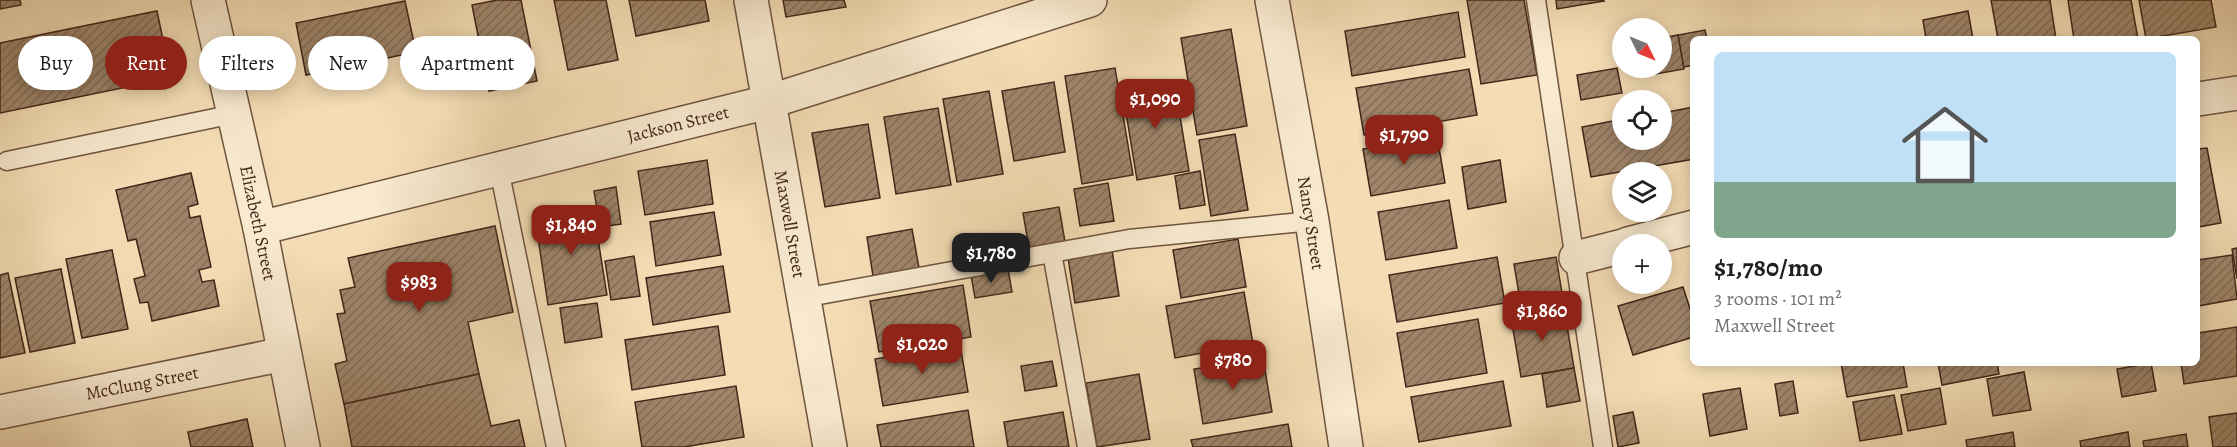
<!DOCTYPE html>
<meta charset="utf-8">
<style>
body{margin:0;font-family:Alegreya,serif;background:#f2f2f2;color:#202124;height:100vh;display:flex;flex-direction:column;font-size:22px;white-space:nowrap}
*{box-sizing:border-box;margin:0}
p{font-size:20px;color:#757577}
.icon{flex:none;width:33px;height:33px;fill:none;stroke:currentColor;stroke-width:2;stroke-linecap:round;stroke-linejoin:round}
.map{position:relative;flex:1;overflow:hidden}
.drawer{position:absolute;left:1690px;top:36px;width:510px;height:330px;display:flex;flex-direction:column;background:#fff;border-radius:9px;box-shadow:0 3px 15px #0003}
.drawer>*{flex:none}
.hud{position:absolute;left:18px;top:36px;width:570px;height:54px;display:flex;gap:12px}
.needle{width:39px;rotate:133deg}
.fabs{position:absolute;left:1612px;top:18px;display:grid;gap:12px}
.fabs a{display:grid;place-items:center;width:60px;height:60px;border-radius:50%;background:#fff;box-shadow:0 3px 15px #0003;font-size:30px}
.price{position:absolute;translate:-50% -51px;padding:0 14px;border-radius:12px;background:#8f2418;color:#fff;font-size:20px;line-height:39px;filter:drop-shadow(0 2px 3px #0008)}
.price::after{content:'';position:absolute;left:50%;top:36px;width:18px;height:14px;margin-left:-9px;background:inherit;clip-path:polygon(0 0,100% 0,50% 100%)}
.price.on{background:#222;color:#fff}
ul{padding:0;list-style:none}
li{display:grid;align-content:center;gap:12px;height:318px;padding:0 24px}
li+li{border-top:2px solid #e0e0e0}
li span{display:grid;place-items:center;height:186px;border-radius:9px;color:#555}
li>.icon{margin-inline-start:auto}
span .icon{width:108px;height:108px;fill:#fffc;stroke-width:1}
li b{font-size:26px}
.chip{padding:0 21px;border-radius:27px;background:#fff;box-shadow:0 3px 15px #0003;font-size:21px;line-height:54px}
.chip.on{background:#8f2418;color:#fff}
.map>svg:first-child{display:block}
</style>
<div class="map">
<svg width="2237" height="447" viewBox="0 0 2237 447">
<defs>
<pattern id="building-hatch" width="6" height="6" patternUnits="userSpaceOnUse" patternTransform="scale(1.5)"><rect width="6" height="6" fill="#9f856a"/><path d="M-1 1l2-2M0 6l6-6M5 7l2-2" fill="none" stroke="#836d56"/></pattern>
</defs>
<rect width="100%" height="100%" fill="#f4ddb5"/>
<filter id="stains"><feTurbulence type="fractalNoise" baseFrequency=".00333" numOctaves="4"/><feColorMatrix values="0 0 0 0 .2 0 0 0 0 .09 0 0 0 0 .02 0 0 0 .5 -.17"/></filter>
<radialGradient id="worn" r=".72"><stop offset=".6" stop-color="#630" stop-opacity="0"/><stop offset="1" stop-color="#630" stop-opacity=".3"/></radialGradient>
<!-- building -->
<g fill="url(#building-hatch)" stroke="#422619" stroke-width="1.5">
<polygon points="0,0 20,0 21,5 0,9"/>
<polygon points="497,0 521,0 537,81 489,91 472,5"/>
<polygon points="554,0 606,0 618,60 568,70"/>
<polygon points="629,0 705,0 709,21 636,36"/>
<polygon points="783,0 844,0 846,7 786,17"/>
<polygon points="1467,0 1524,0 1537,75 1481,84"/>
<polygon points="1556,0 1603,0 1604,1 1557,9"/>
<polygon points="1991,0 2050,0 2056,39 1998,39"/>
<polygon points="2068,0 2131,0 2138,39 2074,39"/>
<polygon points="2139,0 2211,0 2216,27 2146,39"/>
<polygon points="405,1 416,52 306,75 296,23"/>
<polygon points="157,11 171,78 0,113 0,43"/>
<polygon points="1968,11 1973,39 1926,39 1923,20"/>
<polygon points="1458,12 1465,57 1352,76 1345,31"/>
<polygon points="1231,29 1247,126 1197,135 1181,38"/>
<polygon points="1705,30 1707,39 1694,39 1694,65 1683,67 1678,35"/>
<polygon points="1678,35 1684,69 1656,74 1655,68 1662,68 1662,38"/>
<polygon points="1115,68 1133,175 1082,184 1065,76"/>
<polygon points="1617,68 1622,93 1581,100 1577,75"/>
<polygon points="1469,69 1477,115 1364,135 1356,88"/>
<polygon points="1174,80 1189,171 1137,180 1122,88"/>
<polygon points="1054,82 1065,152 1014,161 1002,91"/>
<polygon points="989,91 1003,174 957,182 943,99"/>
<polygon points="1694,107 1694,159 1591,177 1582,127 1623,119 1623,140 1662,140 1662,113"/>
<polygon points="938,108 951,185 896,194 884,117"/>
<polygon points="868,124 880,198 825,207 812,133"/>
<polygon points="1235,134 1248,210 1211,216 1199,140"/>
<polygon points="1437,136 1445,183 1371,196 1363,149"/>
<polygon points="2207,148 2221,223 2198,227 2198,149"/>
<polygon points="707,160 713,204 645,215 638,171"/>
<polygon points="1500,160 1506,202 1468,209 1462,167"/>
<polygon points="1200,171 1205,205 1180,209 1175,176"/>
<polygon points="191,173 198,204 188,207 190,218 200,216 211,267 199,270 202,282 214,280 219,306 152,321 148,302 140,303 134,279 145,276 136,239 128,241 116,190"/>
<polygon points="1108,183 1114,221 1080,226 1074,189"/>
<polygon points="616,187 621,224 600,227 594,191"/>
<polygon points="1449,200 1457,248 1386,260 1378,212"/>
<polygon points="1059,207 1065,242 1029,248 1023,213"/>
<polygon points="593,208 607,295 548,305 535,217"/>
<polygon points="714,212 721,255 656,266 650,222"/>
<polygon points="495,226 513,312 468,322 479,374 344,404 335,364 347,361 337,314 345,313 340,290 355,287 348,258"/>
<polygon points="912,229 919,268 873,276 867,237"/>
<polygon points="1238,239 1246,287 1181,298 1173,250"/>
<polygon points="2237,248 2237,279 2232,249"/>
<polygon points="112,250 128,329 82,338 66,259"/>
<polygon points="1112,250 1119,296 1075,303 1068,257"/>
<polygon points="2232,255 2237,299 2198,306 2198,260"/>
<polygon points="634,256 640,296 611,300 605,261"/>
<polygon points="1497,257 1505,303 1397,322 1389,275"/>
<polygon points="1556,257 1563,299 1521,306 1514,264"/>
<polygon points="723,266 730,312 653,325 646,278"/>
<polygon points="61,269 75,343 30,352 15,278"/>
<polygon points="1008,269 1012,292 975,298 971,275"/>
<polygon points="8,273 25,353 0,358 0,275"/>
<polygon points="963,285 971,337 879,352 870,301"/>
<polygon points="1683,287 1694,321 1694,337 1633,355 1618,306"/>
<polygon points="1244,292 1253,344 1175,358 1166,306"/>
<polygon points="597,303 602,337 565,343 560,308"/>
<polygon points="1564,308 1574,368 1521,377 1511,317"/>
<polygon points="1478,319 1487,373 1406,387 1397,333"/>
<polygon points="718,326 725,375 632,390 625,340"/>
<polygon points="2237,327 2237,376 2184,384 2181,363 2198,363 2198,333"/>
<polygon points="960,344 968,392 883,406 875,359"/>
<polygon points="1263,358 1272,412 1203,424 1194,369"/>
<polygon points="1052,361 1057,386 1025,391 1021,366"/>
<polygon points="1841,363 1903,363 1907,387 1847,397"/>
<polygon points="1938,363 1997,363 1999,374 1942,385"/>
<polygon points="2151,363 2156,391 2122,397 2117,369"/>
<polygon points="1574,368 1580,401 1547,407 1542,374"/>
<polygon points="2024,372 2031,410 1993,416 1987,379"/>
<polygon points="479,374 491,426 519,420 525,447 352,447 344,404"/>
<polygon points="1139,374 1150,439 1097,447 1086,383"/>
<polygon points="1503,381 1511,426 1419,442 1411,397"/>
<polygon points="1793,381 1798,413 1780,416 1775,384"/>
<polygon points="736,386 744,437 684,447 642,447 635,402"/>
<polygon points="1740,388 1747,429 1710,436 1703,394"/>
<polygon points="1940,388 1946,424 1908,431 1901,395"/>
<polygon points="1894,395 1902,434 1860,441 1853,402"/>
<polygon points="968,410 974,447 881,447 877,425"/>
<polygon points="1063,412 1069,447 1008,447 1004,422"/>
<polygon points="1633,412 1639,443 1618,447 1613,416"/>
<polygon points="2237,413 2237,447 2213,447 2209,417"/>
<polygon points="247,419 253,447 191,447 188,432"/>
<polygon points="1288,424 1292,447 1193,447 1191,440"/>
<polygon points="2013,432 2015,447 1967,447 1966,440"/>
<polygon points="2128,432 2130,447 2081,447 2080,441"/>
<polygon points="2186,434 2188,447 2144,447 2143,441"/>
</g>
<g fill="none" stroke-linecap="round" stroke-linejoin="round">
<defs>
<g id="service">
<polyline points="1536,0 1603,447"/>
<polyline points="7,161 234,114"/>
<polyline points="499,169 556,447"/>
<polyline points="1052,253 1087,447"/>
<polyline points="803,298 1129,239 1312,221"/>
</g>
<g id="minor">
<polyline points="208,0 260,228 303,447"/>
<polyline points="751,0 830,447"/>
<polyline points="1272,0 1312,221 1346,447"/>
<polyline points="2198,99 2237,93"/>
<polyline points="260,228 768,102 1090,0"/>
<polyline points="1628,244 1694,227"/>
<polyline points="1576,258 1623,246"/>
<polyline points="0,412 284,354"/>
</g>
</defs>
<!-- service casing -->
<use href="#service" stroke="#6e5440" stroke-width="21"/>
<!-- minor casing -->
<use href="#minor" stroke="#6e5440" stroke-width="36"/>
<!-- service -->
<use href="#service" stroke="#f8e9cf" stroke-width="18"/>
<!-- minor -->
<use href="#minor" stroke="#f8e9cf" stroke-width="33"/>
</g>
<g text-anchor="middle" stroke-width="6" stroke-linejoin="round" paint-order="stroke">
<!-- street labels -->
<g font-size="18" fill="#422619" stroke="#f8e9cf">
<text transform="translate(678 124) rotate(-14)" y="6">Jackson Street</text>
<text transform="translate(258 223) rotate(78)" y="6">Elizabeth Street</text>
<text transform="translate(1311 223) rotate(81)" y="6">Nancy Street</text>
<text transform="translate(790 224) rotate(80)" y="6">Maxwell Street</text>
<text transform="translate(142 383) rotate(-11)" y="6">McClung Street</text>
</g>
</g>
<rect width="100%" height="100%" filter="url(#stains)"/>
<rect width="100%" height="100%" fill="url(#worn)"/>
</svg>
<div class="fabs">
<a><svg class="needle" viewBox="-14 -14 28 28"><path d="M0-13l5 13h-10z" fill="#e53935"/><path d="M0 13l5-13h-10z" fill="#757577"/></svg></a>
<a><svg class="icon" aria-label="locate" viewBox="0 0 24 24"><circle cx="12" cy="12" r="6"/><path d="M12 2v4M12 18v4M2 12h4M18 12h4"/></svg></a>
<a><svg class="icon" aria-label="layers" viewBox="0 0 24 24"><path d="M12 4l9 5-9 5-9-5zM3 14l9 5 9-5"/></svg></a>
<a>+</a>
</div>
<b class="price" style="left:1155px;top:130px">$1,090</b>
<b class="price" style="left:1404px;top:166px">$1,790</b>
<b class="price" style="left:571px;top:256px">$1,840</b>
<b class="price on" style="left:991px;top:284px">$1,780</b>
<b class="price" style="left:419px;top:313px">$983</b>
<b class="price" style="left:1542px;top:342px">$1,860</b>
<b class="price" style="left:922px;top:375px">$1,020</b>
<b class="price" style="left:1233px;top:391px">$780</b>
<div class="hud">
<a class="chip">Buy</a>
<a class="chip on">Rent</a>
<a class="chip">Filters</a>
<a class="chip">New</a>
<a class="chip">Apartment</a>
</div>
<section class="drawer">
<ul>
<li><span style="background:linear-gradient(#bfe0f5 70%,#7fa58c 0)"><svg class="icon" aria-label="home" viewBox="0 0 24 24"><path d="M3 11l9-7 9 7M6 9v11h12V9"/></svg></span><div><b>$1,780/mo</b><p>3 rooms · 101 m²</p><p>Maxwell Street</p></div></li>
</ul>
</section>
</div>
